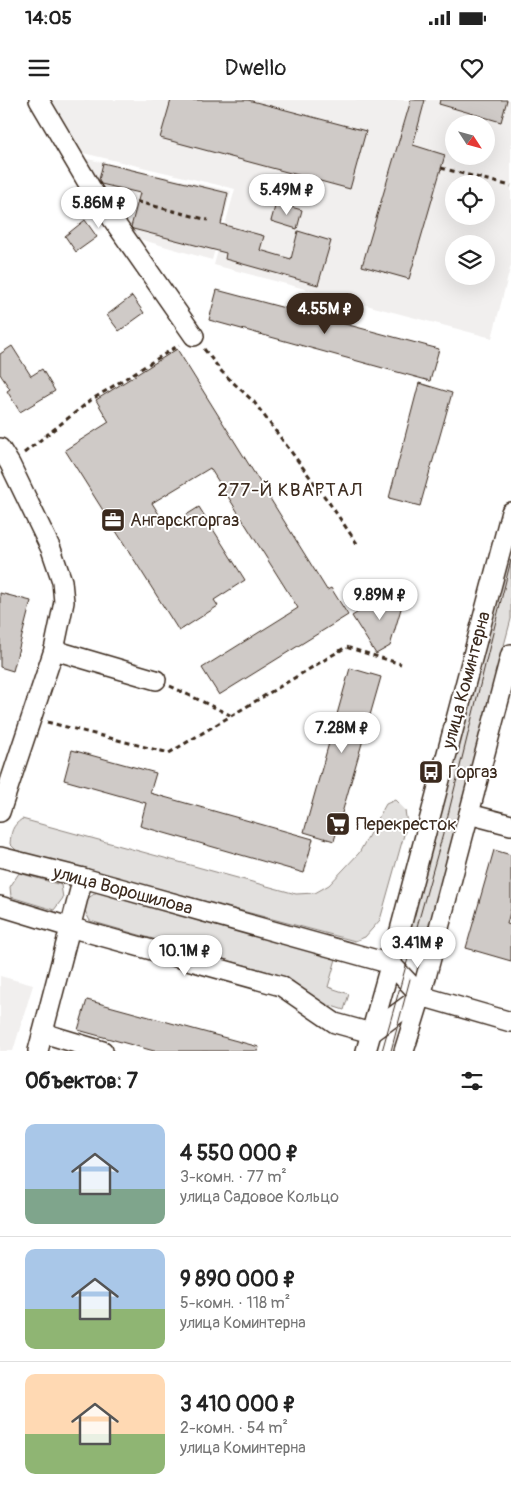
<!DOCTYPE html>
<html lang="ru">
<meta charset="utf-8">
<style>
body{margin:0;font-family:Pangolin,sans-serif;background:#f6f6f6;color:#222;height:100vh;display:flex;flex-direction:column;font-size:19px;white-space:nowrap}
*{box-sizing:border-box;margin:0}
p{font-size:16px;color:#767676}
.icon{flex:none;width:28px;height:28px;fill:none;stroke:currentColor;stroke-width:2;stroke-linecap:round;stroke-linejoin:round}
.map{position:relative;height:951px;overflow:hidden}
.details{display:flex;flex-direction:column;background:#fff;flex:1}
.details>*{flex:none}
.needle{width:32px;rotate:126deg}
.fabs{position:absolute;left:445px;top:15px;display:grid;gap:10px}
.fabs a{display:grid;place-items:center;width:50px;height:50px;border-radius:50%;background:#fff;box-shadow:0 5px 20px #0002;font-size:25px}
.price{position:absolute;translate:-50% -42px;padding:0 11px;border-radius:18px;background:#fff;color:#222;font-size:16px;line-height:32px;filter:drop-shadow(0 1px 2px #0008)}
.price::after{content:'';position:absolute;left:50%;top:30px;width:15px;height:11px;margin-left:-8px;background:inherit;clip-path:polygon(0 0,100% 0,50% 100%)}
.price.selected{background:#3b2a1e;color:#fff}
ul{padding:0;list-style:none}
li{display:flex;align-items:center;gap:15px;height:125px;padding:0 25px}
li+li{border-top:1px solid #e0e0e0}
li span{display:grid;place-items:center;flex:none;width:140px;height:100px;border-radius:10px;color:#555}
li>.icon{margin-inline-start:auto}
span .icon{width:60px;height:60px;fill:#fffc;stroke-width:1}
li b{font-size:21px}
h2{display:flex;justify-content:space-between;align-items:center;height:60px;padding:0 25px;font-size:21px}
.status{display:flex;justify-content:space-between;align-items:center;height:35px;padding:0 25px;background:#fff;direction:ltr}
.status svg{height:14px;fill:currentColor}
header{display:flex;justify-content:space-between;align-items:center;height:65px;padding:0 25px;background:#fff;font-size:22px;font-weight:600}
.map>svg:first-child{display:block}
</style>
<div class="status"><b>14:05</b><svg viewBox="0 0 49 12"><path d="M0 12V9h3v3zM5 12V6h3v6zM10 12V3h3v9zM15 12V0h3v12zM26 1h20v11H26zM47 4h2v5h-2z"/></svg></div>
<header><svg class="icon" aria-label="menu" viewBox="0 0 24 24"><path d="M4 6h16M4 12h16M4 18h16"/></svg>Dwello<svg class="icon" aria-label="heart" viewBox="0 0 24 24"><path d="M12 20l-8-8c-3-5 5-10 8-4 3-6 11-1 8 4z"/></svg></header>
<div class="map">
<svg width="511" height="951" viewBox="0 0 511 951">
<rect width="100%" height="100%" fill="#fff"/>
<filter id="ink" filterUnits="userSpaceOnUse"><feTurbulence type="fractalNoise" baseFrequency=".02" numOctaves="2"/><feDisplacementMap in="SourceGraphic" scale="10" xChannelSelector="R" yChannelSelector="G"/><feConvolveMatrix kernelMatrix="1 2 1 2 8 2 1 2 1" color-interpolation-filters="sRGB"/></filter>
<g filter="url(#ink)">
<!-- built -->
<g fill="#f1efee" fill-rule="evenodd">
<path d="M52,0H511V165L492,238L214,165L235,89L83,53ZM454,24H486V56H454ZM454,84H486V116H454ZM454,144H486V176H454Z"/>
<polygon points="83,58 231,91 212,160 129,136"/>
<polygon points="0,876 33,885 13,951 0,951"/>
</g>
<!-- green -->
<g fill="#e2e0de" stroke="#8e857e">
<polygon points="506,460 511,461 511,519 427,835 408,829"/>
<path d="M395,700L405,710L407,724L380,820L365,837L355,841L17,751L10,744C11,732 12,726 22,719L296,794L315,793L329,785L359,753L386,704Z"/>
<polygon points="19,773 61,785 63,798 54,810 11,797 10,787"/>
<polygon points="100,790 336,859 328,887 349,894 344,910 319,902 287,877 90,821 81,803"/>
</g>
<!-- building -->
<g fill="#cfcac7" stroke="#3b2a1e">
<polygon points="171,0 248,0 366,31 350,89 160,38"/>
<polygon points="411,0 425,0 413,45 445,55 409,179 362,166"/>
<polygon points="440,0 507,0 501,22 439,4"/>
<polygon points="103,63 228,93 221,124 264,136 260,150 291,159 298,131 331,141 318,185 225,159 226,153 133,129 131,127 140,93 101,84 99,80"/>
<polygon points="276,103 302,110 297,129 271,121"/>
<polygon points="85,120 97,137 76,152 65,136"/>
<polygon points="217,190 439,249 430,281 209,220"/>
<polygon points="132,196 144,213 119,231 107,215"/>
<polygon points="12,246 31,276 42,269 55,291 20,312 7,291 10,289 0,274 0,254"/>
<polygon points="177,249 327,490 331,488 348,515 219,595 202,568 298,508 210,368 152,403 167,427 199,407 245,480 214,500 218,506 179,531 65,350 109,322 96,300"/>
<polygon points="419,283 452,293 420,406 389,398"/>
<polygon points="395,489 403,502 390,546 376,554 352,516"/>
<polygon points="0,493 31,501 13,571 0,567"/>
<polygon points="350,568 381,577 334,741 304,732"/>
<polygon points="72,650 156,673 150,693 313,739 304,773 140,726 146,703 64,680"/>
<polygon points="494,750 511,755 511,808 507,824 511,825 511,861 466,848"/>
<polygon points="87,900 259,947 258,951 154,951 78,930"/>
</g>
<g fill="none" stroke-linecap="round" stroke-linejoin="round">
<defs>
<g id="minor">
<polyline points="39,0 92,90 194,236"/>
<polyline points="0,348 10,364 51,449 62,481 64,502 54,550 0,712"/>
<polyline points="54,550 156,580"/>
<polyline points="469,714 511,725"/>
<polyline points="0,757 83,778 391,864"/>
<polyline points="0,806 69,827 281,886 335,923 371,933"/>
<polyline points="391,864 421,896"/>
<polyline points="421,896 511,922"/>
<polyline points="43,933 103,951"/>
<polyline points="371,933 421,896"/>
<polyline points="38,951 83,778"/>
<polyline points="366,951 399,834 511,412"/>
<polyline points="404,951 421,896 511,554"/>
</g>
</defs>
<!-- minor casing -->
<use href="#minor" stroke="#3b2a1e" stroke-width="22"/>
<!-- path -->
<g stroke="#3b2a1e" stroke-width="3" stroke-dasharray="5 4" stroke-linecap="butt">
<polyline points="441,68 511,86"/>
<polyline points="119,97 208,120"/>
<polyline points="204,249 222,272 254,302 330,404 358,445"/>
<polyline points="24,353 91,300 179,245"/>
<polyline points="170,586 230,615"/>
<polyline points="47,622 169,653 346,547 401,564"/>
</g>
<!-- minor -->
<use href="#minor" stroke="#fff" stroke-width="19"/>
<!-- tram -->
<g stroke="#3b2a1e" stroke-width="1">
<polyline points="382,951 445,727 511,460"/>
<polyline points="391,951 410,879"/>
</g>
</g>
</g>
<!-- icons -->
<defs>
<symbol id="office-square" viewBox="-11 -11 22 22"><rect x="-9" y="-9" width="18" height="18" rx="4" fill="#3b2a1e" stroke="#fff"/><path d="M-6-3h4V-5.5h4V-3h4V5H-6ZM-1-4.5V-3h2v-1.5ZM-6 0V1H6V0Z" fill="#fff"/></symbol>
<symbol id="bus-square" viewBox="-11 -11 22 22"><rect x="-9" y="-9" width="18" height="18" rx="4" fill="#3b2a1e" stroke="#fff"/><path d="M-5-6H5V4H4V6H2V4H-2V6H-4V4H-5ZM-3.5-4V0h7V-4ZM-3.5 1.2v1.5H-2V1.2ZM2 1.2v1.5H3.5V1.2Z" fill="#fff"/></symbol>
<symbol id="supermarket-square" viewBox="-11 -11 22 22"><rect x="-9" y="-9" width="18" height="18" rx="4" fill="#3b2a1e" stroke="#fff"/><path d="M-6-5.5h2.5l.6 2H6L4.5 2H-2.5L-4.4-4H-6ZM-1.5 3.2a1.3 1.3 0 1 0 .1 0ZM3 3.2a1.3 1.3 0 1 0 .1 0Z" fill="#fff"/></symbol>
</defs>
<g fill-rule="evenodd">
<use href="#office-square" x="99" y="406" width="28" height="28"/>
<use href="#bus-square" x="417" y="658" width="28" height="28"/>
<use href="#supermarket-square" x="324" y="710" width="28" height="28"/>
</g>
<g text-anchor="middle" stroke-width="4" stroke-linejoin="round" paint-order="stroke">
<!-- poi labels -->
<g font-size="18" fill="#3b2a1e" stroke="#fff" text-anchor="start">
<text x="130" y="426">Ангарскгоргаз</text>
<text x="448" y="678">Горгаз</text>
<text x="356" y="730">Перекресток</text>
</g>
<!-- street labels -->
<g font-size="18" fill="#3b2a1e" stroke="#fff">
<text transform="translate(466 580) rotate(-75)" y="6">улица Коминтерна</text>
<text transform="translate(123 790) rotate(15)" y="6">улица Ворошилова</text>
</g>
<!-- neighbourhood labels -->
<g font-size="19" letter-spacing="1" fill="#3b2a1e" stroke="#fff">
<text x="290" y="396">277-Й КВАРТАЛ</text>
</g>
</g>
</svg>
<div class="fabs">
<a><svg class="needle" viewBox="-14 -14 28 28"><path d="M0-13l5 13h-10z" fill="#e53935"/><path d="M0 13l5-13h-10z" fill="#767676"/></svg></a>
<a><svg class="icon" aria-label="locate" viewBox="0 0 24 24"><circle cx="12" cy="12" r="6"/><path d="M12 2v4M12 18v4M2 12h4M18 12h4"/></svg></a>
<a><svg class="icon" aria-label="layers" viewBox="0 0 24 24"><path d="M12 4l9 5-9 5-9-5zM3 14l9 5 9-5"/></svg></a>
</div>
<b class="price" style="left:287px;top:116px">5.49M ₽</b>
<b class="price" style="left:99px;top:129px">5.86M ₽</b>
<b class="price selected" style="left:325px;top:235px">4.55M ₽</b>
<b class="price" style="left:380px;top:521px">9.89M ₽</b>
<b class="price" style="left:342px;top:654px">7.28M ₽</b>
<b class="price" style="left:418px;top:869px">3.41M ₽</b>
<b class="price" style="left:185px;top:877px">10.1M ₽</b>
</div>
<section class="details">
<h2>Объектов: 7<svg class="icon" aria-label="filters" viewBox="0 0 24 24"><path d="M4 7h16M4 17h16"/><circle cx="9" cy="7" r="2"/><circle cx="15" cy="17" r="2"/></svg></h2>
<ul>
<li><span style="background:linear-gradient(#a9c7e8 65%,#7fa58c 0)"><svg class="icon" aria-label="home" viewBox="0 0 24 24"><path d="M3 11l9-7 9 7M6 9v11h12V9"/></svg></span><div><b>4 550 000 ₽</b><p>3-комн. · 77 m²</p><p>улица Садовое Кольцо</p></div></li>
<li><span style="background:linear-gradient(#a9c7e8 60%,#8fb573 0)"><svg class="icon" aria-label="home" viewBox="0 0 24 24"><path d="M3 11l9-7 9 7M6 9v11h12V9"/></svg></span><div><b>9 890 000 ₽</b><p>5-комн. · 118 m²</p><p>улица Коминтерна</p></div></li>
<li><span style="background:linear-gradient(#ffd9b3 60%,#8fb573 0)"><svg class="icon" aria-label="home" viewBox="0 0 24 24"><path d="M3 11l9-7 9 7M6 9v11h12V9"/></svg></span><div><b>3 410 000 ₽</b><p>2-комн. · 54 m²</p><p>улица Коминтерна</p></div></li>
</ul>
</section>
